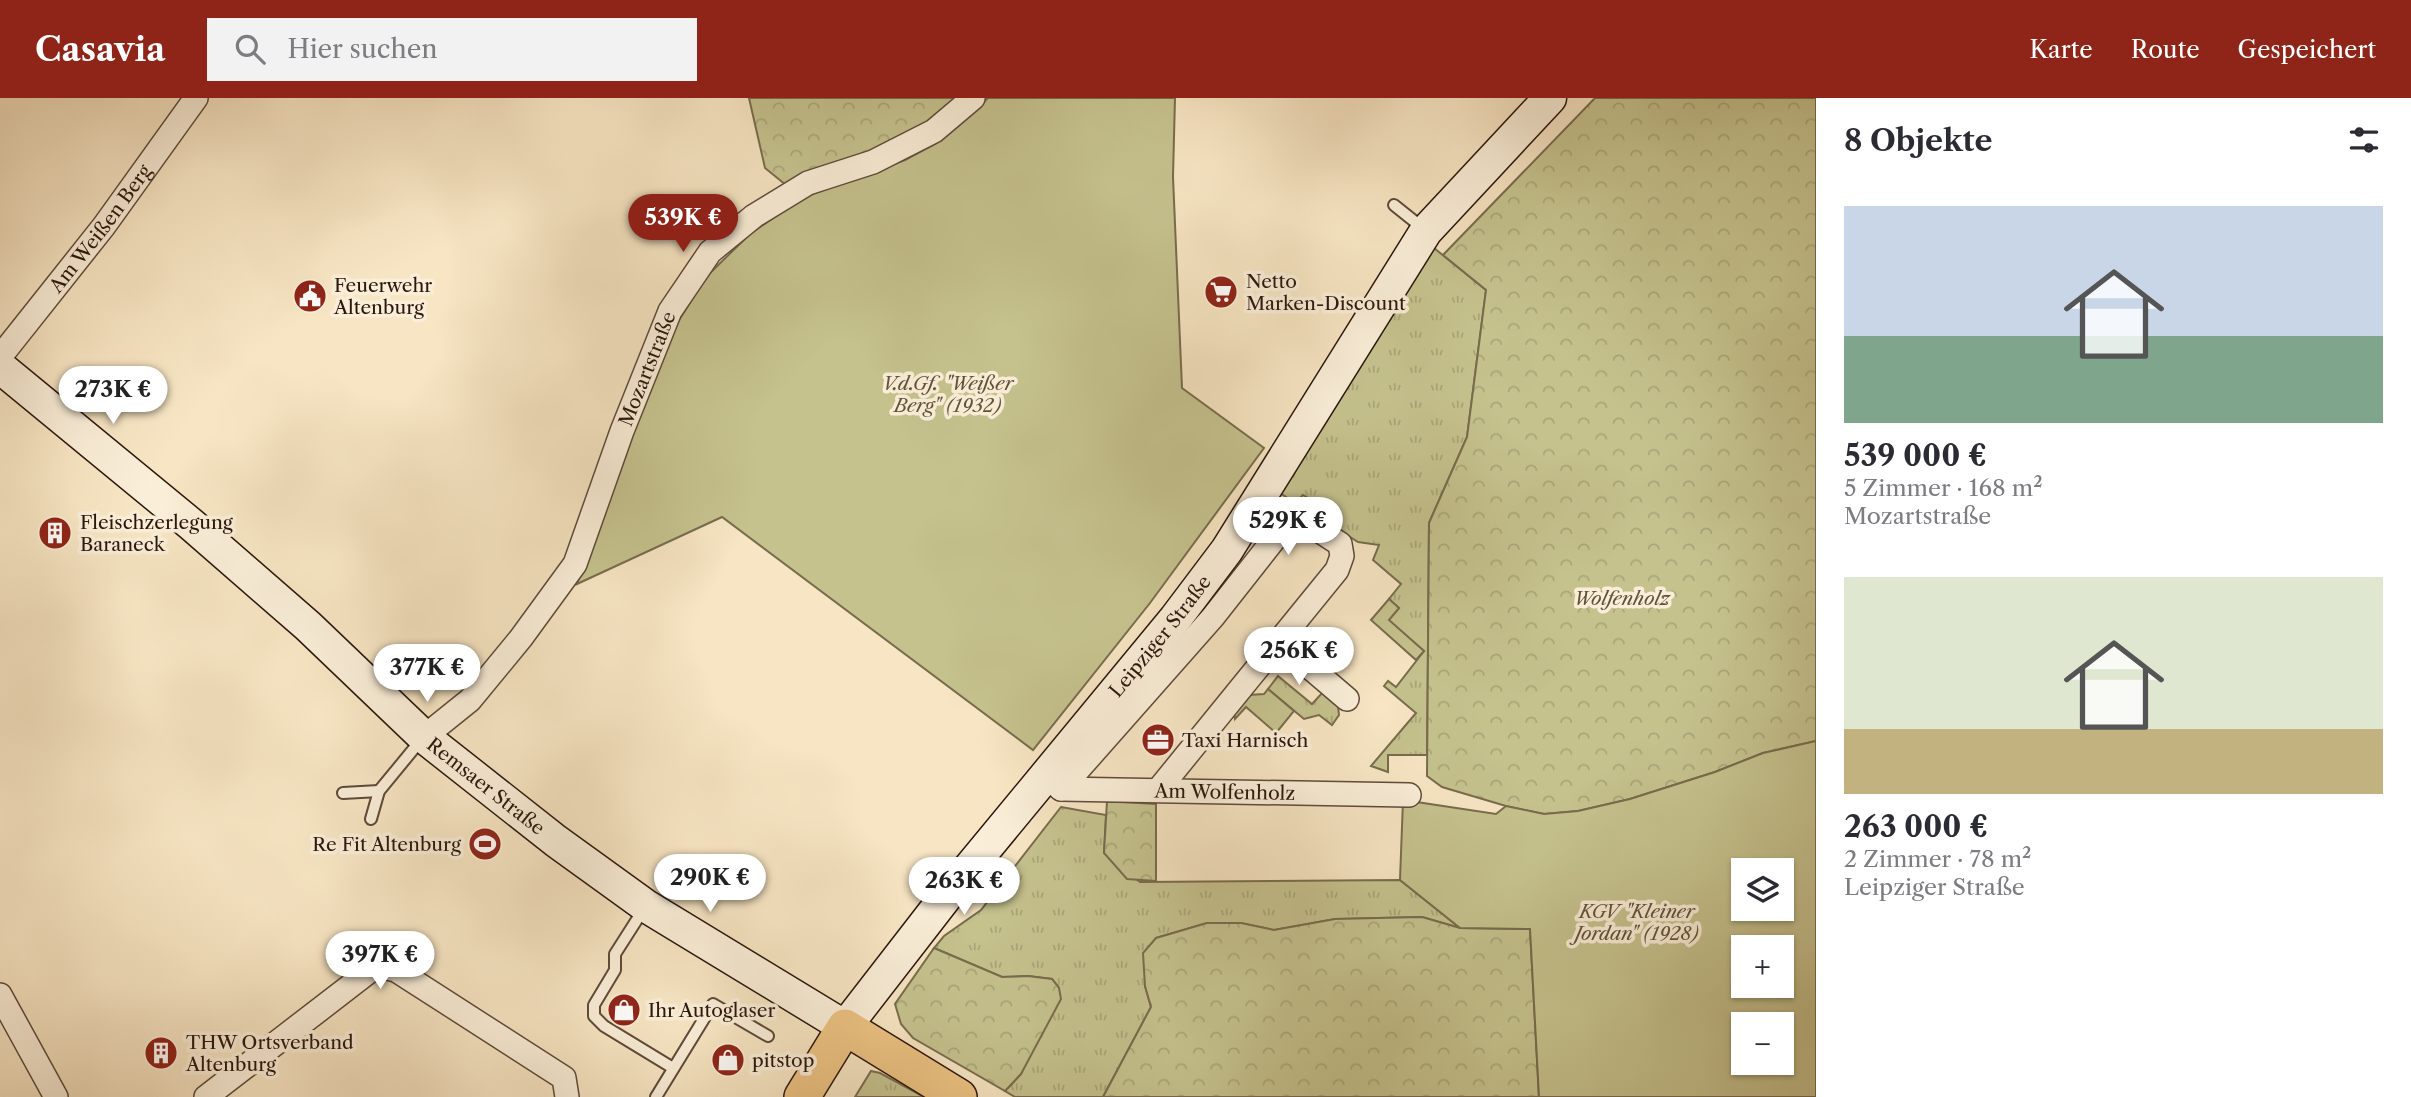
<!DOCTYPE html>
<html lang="de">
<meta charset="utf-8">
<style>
body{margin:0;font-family:"Libre Caslon Text",serif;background:#f2f2f3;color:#2b2b33;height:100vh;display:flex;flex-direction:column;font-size:26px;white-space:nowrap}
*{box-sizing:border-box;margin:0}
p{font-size:23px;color:#7c7c81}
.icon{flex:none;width:38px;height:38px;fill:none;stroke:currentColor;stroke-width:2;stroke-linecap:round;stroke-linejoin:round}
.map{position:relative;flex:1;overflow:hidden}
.sheet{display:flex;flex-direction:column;background:#fff;width:595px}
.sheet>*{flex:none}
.buttons{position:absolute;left:1731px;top:760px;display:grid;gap:14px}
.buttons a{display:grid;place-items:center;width:63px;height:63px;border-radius:0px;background:#fff;box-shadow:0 2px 5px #0004;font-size:35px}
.price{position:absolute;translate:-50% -60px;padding:0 16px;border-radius:24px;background:#fff;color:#222;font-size:23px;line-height:46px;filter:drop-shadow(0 2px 4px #0008)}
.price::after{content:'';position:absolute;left:50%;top:42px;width:21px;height:16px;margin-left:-10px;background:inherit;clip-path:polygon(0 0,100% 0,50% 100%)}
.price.active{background:#8f2418;color:#fff}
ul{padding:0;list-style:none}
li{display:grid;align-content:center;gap:14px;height:371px;padding:0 28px}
li span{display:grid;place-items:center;height:217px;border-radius:0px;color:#555}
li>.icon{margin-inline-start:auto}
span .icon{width:126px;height:126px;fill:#fffc;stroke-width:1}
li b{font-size:30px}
h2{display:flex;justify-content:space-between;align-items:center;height:84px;padding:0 28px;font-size:30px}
header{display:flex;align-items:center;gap:42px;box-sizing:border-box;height:98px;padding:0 35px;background:#8f2418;color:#fff}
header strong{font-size:33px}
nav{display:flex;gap:38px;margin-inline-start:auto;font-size:24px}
.search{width:490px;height:63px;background:#f2f2f3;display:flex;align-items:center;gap:18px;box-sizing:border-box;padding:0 24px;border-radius:0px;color:#7c7c81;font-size:26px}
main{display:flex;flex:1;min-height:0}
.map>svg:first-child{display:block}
</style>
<header>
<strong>Casavia</strong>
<div class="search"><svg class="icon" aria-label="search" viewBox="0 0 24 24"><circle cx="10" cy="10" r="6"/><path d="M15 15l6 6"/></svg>Hier suchen</div>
<nav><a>Karte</a><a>Route</a><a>Gespeichert</a></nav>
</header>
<main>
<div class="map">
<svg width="1816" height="999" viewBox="0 0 1816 999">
<defs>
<pattern id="grass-tufts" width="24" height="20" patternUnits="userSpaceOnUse" patternTransform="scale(1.75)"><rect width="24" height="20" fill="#c5c28e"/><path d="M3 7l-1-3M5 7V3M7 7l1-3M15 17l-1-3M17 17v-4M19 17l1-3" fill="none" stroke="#a9a679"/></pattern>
<pattern id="forest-crowns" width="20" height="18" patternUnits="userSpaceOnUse" patternTransform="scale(1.75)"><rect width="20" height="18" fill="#c5c28e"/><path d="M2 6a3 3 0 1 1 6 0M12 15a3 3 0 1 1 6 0" fill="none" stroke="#a9a679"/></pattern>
</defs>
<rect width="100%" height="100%" fill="#f7e5c3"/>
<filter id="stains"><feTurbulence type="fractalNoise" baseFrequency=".00286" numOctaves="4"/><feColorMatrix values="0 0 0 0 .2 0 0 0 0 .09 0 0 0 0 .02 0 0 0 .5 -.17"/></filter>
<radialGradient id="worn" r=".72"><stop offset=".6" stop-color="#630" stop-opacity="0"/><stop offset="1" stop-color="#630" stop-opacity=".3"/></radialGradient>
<!-- grass -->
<g fill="url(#grass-tufts)" stroke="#786c4e" stroke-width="2">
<polygon points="1434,150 1486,192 1467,339 1429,425 1427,657 1388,657 1388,674 1371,668 1416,615 1384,588 1388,583 1396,589 1424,553 1388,522 1399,510 1389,501 1401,486 1373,462 1379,447 1358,444 1308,412 1311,402 1303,397 1295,405 1280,395"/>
<polygon points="1278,578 1312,606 1322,595 1338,608 1339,617 1332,627 1319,617 1304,621 1268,591"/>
<polygon points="1061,709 1106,717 1104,755 1140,784 1400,782 1460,830 1422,819 1335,821 1274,832 1241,825 1207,825 1156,840 1145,888 1151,909 1103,999 1015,999 1005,993 1021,976 1059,890 1052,881 1028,878 1002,879 934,850 944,838 981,812"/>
<polygon points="871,973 880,975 924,999 855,999"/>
</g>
<!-- forest -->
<g fill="url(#forest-crowns)" stroke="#786c4e" stroke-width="2">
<polygon points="749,0 988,0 937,45 905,62 802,100 765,70"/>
<polygon points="1595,0 1816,0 1816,643 1763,655 1715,674 1630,701 1578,713 1544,716 1506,708 1442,689 1427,678 1429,425 1467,339 1486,192 1443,157"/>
<polygon points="1107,703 1156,706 1156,783 1127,781 1104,755"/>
<polygon points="1422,819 1460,830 1530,831 1539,999 1103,999 1151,909 1145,888 1143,855 1156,840 1207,825 1241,825 1274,832 1335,821"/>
<polygon points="934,850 1002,879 1028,878 1052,881 1059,890 1061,901 1021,976 1005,993 913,940 901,926 895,906"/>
</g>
<!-- garden -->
<g fill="#c5c28e" stroke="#786c4e" stroke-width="2" fill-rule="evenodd">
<polygon points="988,0 1175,0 1173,79 1182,290 1264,350 1150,505 1033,652 722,419 577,486 642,303 676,227 706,179 750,136 802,100 905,62 937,45"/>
<polygon points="1389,501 1399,510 1389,522 1424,553 1416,562 1371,522"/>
<polygon points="1268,591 1294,613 1276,635 1246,609 1235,621 1234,614 1249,597 1264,596"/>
<path d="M1816,643V999H1539L1530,831L1460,830L1400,782L1403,702L1496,716L1506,708L1544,716L1578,713L1630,701L1715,674L1763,655ZM1743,772H1782V810H1743ZM1743,849H1782V887H1743ZM1743,926H1782V964H1743Z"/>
</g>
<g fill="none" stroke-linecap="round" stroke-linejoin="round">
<defs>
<g id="lane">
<polyline points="1394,107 1424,131"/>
<polyline points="343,695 379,693"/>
<polyline points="371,721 379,693 421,642"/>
<polyline points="645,809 615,856 615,872 594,907 594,918 604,928 673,970"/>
<polyline points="656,999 713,906 768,938"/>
</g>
<g id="street">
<path id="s1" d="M0,259L104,128L196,0"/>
<polyline points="1279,543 1347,601"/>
<path id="s2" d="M424,639L470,602L521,540L575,466L622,333L670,213L710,154L754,118L808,85L873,64L934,33L973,0"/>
<path id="s3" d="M1054,685L1061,691L1409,697"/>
<polyline points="1061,691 1213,519 1294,416 1340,446 1342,458 1337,472 1159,691"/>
<polyline points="0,897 56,999"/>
<polyline points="206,999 371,872 382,869 396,872 564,980 567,999"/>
</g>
<g id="secondary">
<path id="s4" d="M0,269L192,427L308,528L424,639L556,743L646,808L845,929L948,796L1175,521L1227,452L1426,133L1550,0"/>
</g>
<polyline id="primary" points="802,999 845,929 959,999"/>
</defs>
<!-- lane casing -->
<use href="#lane" stroke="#5e4a3a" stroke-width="14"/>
<!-- street casing -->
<use href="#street" stroke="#5e4a3a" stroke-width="26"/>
<!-- secondary casing -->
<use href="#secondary" stroke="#2b160d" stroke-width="35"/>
<!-- primary casing -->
<use href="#primary" stroke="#2b160d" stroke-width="38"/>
<!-- lane -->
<use href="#lane" stroke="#faeed8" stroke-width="10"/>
<!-- street -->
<use href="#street" stroke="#faeed8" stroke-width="23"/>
<!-- secondary -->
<use href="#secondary" stroke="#faeed8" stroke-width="32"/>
<!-- primary -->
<use href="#primary" stroke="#ecc282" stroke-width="35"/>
</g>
<!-- icons -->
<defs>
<symbol id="supermarket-disc" viewBox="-11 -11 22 22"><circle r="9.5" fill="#8f2418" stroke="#faeed8"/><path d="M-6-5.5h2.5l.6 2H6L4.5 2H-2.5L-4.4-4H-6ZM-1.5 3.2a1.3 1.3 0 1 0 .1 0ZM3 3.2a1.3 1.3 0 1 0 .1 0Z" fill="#fff"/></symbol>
<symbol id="civic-disc" viewBox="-11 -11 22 22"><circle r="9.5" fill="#8f2418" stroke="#faeed8"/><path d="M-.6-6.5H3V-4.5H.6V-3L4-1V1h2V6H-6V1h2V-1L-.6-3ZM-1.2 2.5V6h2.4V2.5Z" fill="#fff"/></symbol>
<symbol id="building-disc" viewBox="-11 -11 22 22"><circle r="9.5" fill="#8f2418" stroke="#faeed8"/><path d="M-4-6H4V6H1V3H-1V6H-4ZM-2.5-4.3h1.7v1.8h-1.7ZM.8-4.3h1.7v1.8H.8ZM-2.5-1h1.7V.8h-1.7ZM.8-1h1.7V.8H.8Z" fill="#fff"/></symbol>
<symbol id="office-disc" viewBox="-11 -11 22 22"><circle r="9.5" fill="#8f2418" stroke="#faeed8"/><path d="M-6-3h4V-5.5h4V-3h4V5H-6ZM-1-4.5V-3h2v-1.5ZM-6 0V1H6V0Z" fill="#fff"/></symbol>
<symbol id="stadium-disc" viewBox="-11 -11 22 22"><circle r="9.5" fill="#8f2418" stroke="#faeed8"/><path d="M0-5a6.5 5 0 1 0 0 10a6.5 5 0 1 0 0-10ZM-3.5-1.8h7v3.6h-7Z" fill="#fff"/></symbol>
<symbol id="shop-disc" viewBox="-11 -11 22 22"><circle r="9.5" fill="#8f2418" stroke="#faeed8"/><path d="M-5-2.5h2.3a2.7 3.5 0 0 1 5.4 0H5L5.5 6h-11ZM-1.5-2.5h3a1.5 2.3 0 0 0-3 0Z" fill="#fff"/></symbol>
</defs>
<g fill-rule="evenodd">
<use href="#supermarket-disc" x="1202" y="175" width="38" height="38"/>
<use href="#civic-disc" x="291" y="179" width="38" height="38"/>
<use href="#building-disc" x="36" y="416" width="38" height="38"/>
<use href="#office-disc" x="1139" y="623" width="38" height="38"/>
<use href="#stadium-disc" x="466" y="727" width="38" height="38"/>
<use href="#shop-disc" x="605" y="893" width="38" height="38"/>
<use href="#building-disc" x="142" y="936" width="38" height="38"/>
<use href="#shop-disc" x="709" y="943" width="38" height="38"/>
</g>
<g text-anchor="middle" stroke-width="7" stroke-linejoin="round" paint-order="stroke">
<!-- street labels -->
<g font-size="19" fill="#2b160d" stroke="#faeed8">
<text dy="7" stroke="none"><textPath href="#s1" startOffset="163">Am Weißen Berg</textPath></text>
<text dy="7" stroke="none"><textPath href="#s2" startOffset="439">Mozartstraße</textPath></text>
<text dy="7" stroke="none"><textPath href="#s4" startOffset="1577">Leipziger Straße</textPath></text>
<text dy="7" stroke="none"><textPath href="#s4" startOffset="642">Remsaer Straße</textPath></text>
<text dy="7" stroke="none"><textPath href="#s3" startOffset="173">Am Wolfenholz</textPath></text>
</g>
<!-- poi labels -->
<g font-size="19" fill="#2b160d" stroke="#faeed8" text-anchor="start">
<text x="1246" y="190">Netto<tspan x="1246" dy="22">Marken-Discount</tspan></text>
<text x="334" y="194">Feuerwehr<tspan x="334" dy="22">Altenburg</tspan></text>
<text x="80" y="431">Fleischzerlegung<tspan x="80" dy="22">Baraneck</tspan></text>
<text x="1182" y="649">Taxi Harnisch</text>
<text x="461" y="753" text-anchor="end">Re Fit Altenburg</text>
<text x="648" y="919">Ihr Autoglaser</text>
<text x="186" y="951">THW Ortsverband<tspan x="186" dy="22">Altenburg</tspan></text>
<text x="752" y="969">pitstop</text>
</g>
<!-- park labels -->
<g font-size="19" font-style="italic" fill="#61523a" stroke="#faeed8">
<text x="948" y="292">V.d.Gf. "Weißer<tspan x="948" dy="22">Berg" (1932)</tspan></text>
<text x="1622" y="507">Wolfenholz</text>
<text x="1637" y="820">KGV "Kleiner<tspan x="1637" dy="22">Jordan" (1928)</tspan></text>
</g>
</g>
<rect width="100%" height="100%" filter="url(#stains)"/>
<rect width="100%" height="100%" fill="url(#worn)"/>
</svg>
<div class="buttons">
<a><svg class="icon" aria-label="layers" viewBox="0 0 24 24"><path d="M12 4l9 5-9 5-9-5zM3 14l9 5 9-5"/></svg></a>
<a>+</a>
<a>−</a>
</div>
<b class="price active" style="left:683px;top:156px">539K €</b>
<b class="price" style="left:113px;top:328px">273K €</b>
<b class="price" style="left:1288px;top:459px">529K €</b>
<b class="price" style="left:1299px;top:589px">256K €</b>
<b class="price" style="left:427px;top:606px">377K €</b>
<b class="price" style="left:710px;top:816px">290K €</b>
<b class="price" style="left:964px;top:819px">263K €</b>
<b class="price" style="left:380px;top:893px">397K €</b>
</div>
<section class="sheet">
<h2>8 Objekte<svg class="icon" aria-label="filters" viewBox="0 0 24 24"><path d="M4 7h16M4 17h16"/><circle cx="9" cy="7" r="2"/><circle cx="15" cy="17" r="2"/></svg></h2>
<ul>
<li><span style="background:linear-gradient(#c9d6e8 60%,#7fa58c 0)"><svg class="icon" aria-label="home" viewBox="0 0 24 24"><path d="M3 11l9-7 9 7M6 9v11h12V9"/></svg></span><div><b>539 000 €</b><p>5 Zimmer · 168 m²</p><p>Mozartstraße</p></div></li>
<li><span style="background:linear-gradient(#dfe7d0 70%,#c2b280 0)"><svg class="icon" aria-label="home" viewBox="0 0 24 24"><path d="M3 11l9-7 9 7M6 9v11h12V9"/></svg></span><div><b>263 000 €</b><p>2 Zimmer · 78 m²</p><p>Leipziger Straße</p></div></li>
</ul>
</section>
</main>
